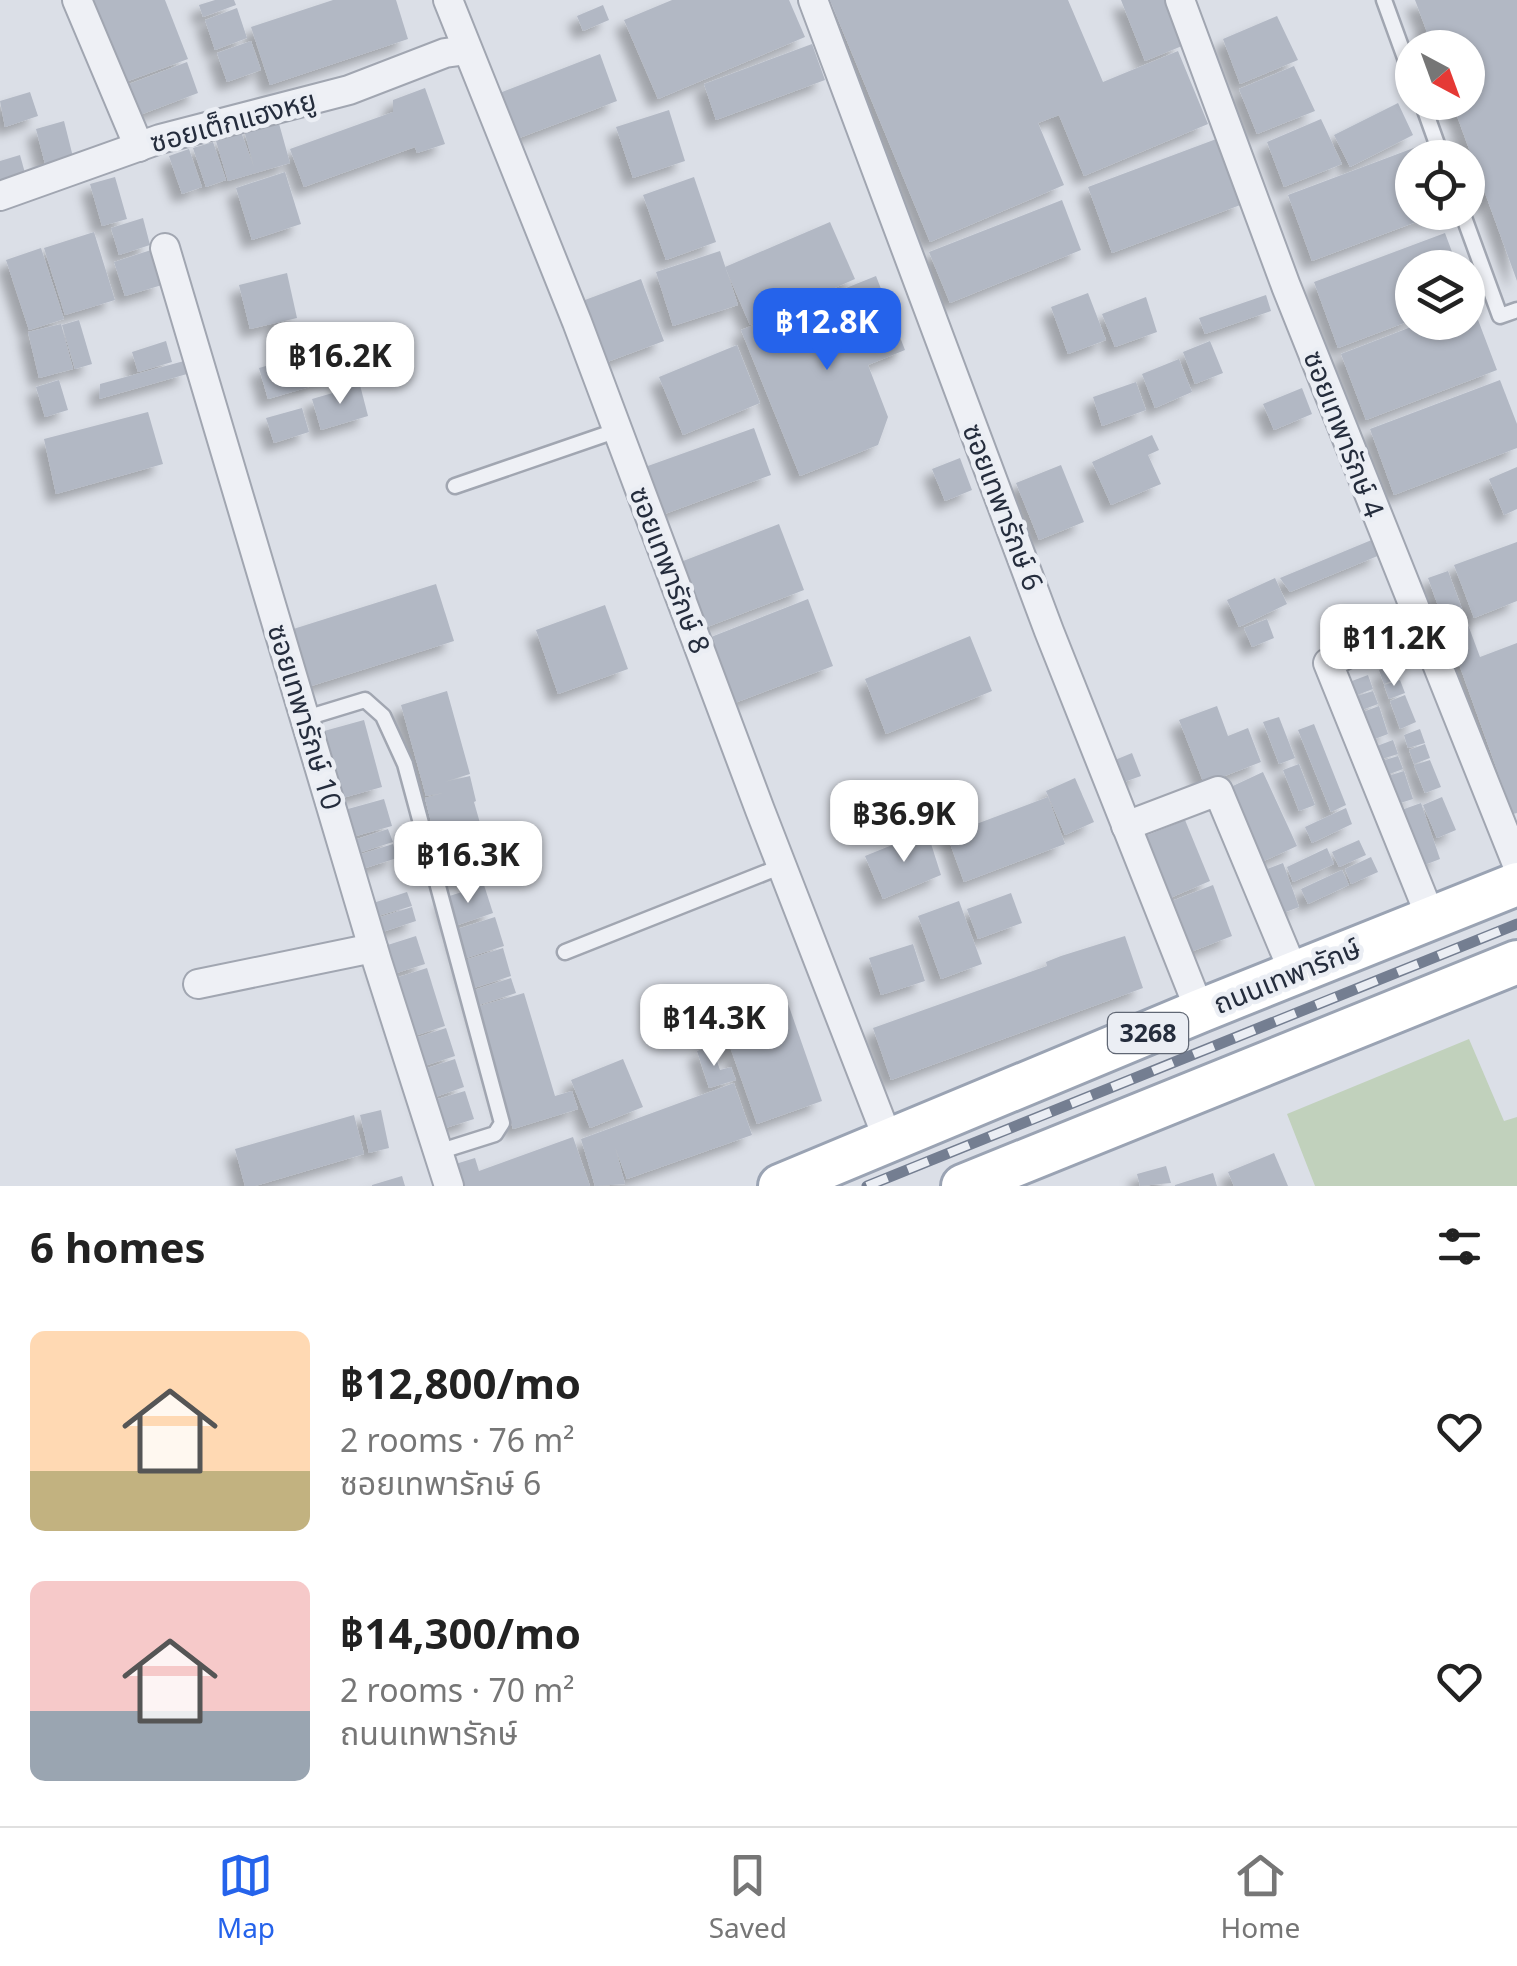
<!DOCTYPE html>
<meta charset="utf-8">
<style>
body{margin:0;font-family:"Noto Sans","Noto Sans Thai",sans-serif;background:#f2f2f2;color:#222;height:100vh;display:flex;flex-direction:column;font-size:38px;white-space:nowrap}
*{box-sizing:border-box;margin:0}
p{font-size:32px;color:#767676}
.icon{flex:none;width:55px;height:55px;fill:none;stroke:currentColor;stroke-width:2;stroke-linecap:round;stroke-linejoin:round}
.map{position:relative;height:1186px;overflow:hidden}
.details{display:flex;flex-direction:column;background:#fff;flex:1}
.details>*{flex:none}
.needle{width:65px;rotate:139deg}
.buttons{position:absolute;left:1395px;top:30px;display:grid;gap:20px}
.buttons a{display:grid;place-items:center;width:90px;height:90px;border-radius:50%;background:#fff;box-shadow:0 2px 8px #0004;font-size:50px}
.price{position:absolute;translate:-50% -85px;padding:0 22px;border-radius:20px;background:#fff;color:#222;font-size:32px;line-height:65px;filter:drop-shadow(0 2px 5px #0008)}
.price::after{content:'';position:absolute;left:50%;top:60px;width:30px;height:22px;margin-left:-15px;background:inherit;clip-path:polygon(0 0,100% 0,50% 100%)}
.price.selected{background:#2563eb;color:#fff}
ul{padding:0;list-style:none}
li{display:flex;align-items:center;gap:30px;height:250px;padding:0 30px}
li span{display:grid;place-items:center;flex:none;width:280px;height:200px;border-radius:15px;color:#555}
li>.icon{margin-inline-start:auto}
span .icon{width:120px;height:120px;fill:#fffc;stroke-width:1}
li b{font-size:42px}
h2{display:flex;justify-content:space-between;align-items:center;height:120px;padding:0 30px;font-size:42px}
.tabs{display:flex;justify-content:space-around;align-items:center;height:140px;border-top:2px solid #e0e0e0;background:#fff;font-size:28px;color:#767676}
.tabs a{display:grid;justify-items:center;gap:5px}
.tabs .selected{color:#2563eb}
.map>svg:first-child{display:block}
</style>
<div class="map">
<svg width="1517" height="1186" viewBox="0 0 1517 1186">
<defs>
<filter id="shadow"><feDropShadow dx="-9" dy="9" stdDeviation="5" flood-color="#0004"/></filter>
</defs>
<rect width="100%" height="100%" fill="#dbdfe7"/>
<!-- green -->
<polygon fill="#c1d1bc" points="1469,1039 1504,1121 1517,1117 1517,1186 1315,1186 1287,1114"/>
<!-- building -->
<g fill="#b2b8c4" filter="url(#shadow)">
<polygon points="90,0 165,0 188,59 120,84"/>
<polygon points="215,0 234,0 236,5 203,17 199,5"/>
<polygon points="333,0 396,0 408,39 270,85 251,27"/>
<polygon points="672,0 789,0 805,37 658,99 624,20"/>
<polygon points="830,0 1068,0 1103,82 1178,51 1208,124 1084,176 1059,115 1038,123 1064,185 930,242"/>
<polygon points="1121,0 1168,0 1182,46 1145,61"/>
<polygon points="1415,0 1517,0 1517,281 1452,102 1468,102 1468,48 1433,48"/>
<polygon points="603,5 609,20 583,31 577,16"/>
<polygon points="237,8 247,38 215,50 205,20"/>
<polygon points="1277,16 1298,60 1240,84 1223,39"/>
<polygon points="251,41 261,70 227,82 217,53"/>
<polygon points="812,44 825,80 716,120 704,84"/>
<polygon points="600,54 617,101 514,140 497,94"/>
<polygon points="187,62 198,93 132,118 121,87"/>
<polygon points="1294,66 1315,111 1257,134 1239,89"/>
<polygon points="425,88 445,144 417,153 415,147 304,187 290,149 393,112 393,100"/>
<polygon points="30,92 38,116 5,127 0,101"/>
<polygon points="1398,103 1413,135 1350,167 1334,135"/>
<polygon points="669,110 685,161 633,178 616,127"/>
<polygon points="1321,119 1342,164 1284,187 1267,142"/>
<polygon points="278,120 290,163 228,181 216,141 241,132 254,167 244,130"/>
<polygon points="64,121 73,157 45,164 36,129"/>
<polygon points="1219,138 1243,204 1112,253 1088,187"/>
<polygon points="213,142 226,180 206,187 193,148"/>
<polygon points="1419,146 1423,158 1412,158 1412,212 1440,213 1312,261 1288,195"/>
<polygon points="189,149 202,187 182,194 169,156"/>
<polygon points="20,155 25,173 0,181 0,161"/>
<polygon points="285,172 301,224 252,240 236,188"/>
<polygon points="115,177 127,219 102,226 90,184"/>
<polygon points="694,177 716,242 666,260 643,195"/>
<polygon points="1062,200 1081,250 950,303 929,252"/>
<polygon points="143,218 150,245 119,255 111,228"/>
<polygon points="830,222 855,279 750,325 725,267"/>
<polygon points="94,232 115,300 65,315 44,248"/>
<polygon points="1445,233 1458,268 1412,268 1412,320 1338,348 1314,282"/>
<polygon points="41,248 64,319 29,330 6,260"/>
<polygon points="151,250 162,285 125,296 114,262"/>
<polygon points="720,251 738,305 673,326 656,272"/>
<polygon points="287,273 297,318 250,329 239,285"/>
<polygon points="876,276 905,350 868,365 888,417 878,445 800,476 741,330"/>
<polygon points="641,279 664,341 599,365 577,303"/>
<polygon points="1088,293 1106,340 1068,354 1051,307"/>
<polygon points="1266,295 1271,311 1205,334 1199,318"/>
<polygon points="1146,297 1157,332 1115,347 1102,314"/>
<polygon points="1472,304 1497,370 1366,420 1341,354 1424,322 1468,322 1468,306"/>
<polygon points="79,320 92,364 75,369 62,325"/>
<polygon points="61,324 73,369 39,378 28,332"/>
<polygon points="166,341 172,362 138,372 132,352"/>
<polygon points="1210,341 1223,373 1195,384 1183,352"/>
<polygon points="334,342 342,374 317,380 310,348"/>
<polygon points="737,345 760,403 683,435 659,377"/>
<polygon points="307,354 316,385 268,399 259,368"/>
<polygon points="1179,359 1192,392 1155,408 1142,374"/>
<polygon points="184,361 187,374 99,399 100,384"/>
<polygon points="59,380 68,410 45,417 36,387"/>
<polygon points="1500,380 1517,424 1517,448 1394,495 1370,429"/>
<polygon points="1136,382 1146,410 1102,426 1093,397"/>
<polygon points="360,385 368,416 321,430 312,399"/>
<polygon points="1302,388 1312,414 1274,430 1263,404"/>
<polygon points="302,408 309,432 274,443 266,418"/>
<polygon points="148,412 163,464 56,494 44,439"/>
<polygon points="754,428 771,475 662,515 645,467"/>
<polygon points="1152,435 1159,450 1148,455 1161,484 1111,505 1092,462"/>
<polygon points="960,458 972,490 945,501 932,469"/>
<polygon points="1061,465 1084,522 1039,540 1016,483"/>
<polygon points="1517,467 1517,509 1504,515 1489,479"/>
<polygon points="779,524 804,590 702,629 678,563"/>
<polygon points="1374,539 1380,555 1290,592 1280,578"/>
<polygon points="1517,542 1517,601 1474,618 1454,565"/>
<polygon points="1448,571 1480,657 1517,643 1517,813 1513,814 1428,578"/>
<polygon points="1275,578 1287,604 1239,627 1227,600"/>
<polygon points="436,584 454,641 305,688 287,631"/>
<polygon points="808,599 833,666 732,704 706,639"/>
<polygon points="605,605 628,669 558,694 536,630"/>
<polygon points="1267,619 1274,638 1252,647 1244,628"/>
<polygon points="970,636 992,691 886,734 865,679"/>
<polygon points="1395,665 1400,678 1384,684 1379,670"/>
<polygon points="1368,675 1373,689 1357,695 1352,681"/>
<polygon points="1400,680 1405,693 1389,699 1384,685"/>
<polygon points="447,691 470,774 444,782 470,776 476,801 474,802 493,869 446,882 425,798 443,793 426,796 401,705"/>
<polygon points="1373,691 1378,704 1362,710 1357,696"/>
<polygon points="1405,695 1416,722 1400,729 1390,701"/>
<polygon points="1217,706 1228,736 1248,728 1261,762 1204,784 1179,720"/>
<polygon points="1379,706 1388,734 1372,740 1363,712"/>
<polygon points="1279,717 1295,758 1279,764 1263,722"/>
<polygon points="364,720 382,787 335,800 317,733"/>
<polygon points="1314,724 1346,805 1331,812 1298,730"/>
<polygon points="1420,729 1425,743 1408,748 1404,735"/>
<polygon points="1393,740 1398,754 1382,759 1377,746"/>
<polygon points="1425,744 1430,758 1414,764 1409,750"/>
<polygon points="1132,753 1141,776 1124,782 1115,760"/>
<polygon points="1398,756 1403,769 1387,775 1382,761"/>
<polygon points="1430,760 1441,787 1425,793 1414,765"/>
<polygon points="1299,764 1315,805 1299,811 1283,770"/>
<polygon points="1404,771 1413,799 1397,804 1388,776"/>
<polygon points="1263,772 1297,846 1255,865 1222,791"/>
<polygon points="1075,778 1094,822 1065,835 1046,791"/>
<polygon points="1048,797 1065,844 964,882 947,835"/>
<polygon points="1442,797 1456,830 1437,838 1423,805"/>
<polygon points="384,799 392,826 345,839 337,812"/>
<polygon points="1421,803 1440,859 1414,869 1393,813"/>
<polygon points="1346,808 1352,824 1312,843 1305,827"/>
<polygon points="1185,820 1210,881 1163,901 1138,839"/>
<polygon points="388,829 393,842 352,855 348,842"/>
<polygon points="927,831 941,875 883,899 865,856"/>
<polygon points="1359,840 1366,855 1339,867 1332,852"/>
<polygon points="393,844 397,858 356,871 352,857"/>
<polygon points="1327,848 1334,864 1293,882 1287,867"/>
<polygon points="1371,857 1378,872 1351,884 1345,869"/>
<polygon points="1283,863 1299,907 1275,916 1259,872"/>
<polygon points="1342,870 1349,885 1308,904 1301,889"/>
<polygon points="484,885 493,913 452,927 443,898"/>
<polygon points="1213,885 1232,936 1183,955 1164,904"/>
<polygon points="407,892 412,906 371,918 367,905"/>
<polygon points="1011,893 1022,923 978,939 967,909"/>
<polygon points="959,901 982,964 941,979 918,916"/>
<polygon points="412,907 416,921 376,934 371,920"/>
<polygon points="495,917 504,946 463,959 454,930"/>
<polygon points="416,936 425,964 384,977 375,949"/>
<polygon points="1125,936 1143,988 891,1080 873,1028 1047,966 1046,962 1061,956"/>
<polygon points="913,944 925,981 881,995 869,958"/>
<polygon points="503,948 511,976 471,989 462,961"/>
<polygon points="427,968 445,1026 405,1039 386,981"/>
<polygon points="511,978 516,993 476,1006 471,991"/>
<polygon points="524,993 555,1096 572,1091 578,1109 513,1129 476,1007"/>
<polygon points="785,995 822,1101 757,1124 720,1018"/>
<polygon points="712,1015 719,1037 706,1041 699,1019"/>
<polygon points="446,1028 455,1056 415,1069 406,1041"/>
<polygon points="712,1046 720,1070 731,1067 736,1080 709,1088 697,1051"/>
<polygon points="455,1059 464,1087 424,1101 415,1072"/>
<polygon points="623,1059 643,1107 590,1128 571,1080"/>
<polygon points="734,1083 752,1135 627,1179 615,1147 625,1184 595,1186 581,1139"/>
<polygon points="465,1091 474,1119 433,1132 424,1103"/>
<polygon points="381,1110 389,1148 369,1153 360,1115"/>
<polygon points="354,1115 364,1154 255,1186 245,1186 235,1149"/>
<polygon points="573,1137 590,1186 455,1186 449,1166 475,1158 479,1171"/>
<polygon points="1274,1153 1288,1186 1234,1186 1228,1172"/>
<polygon points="1166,1166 1171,1183 1140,1186 1137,1174"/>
<polygon points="1213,1173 1217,1186 1175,1186 1175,1185"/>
<polygon points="402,1176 405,1186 372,1186 372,1185"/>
</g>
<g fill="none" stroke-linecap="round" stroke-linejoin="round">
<defs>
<g id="service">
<polyline points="1384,0 1412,77"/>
<polyline points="1422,102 1442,158"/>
<polyline points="1462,212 1500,316 1517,310"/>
<polyline points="455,486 618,430"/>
<polyline points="306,718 365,700 383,716 405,764 502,1123 495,1134 438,1152"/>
<polyline points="565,952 782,866"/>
</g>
<g id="minor">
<polyline points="77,0 139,147"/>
<polyline points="448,0 577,322 760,810 889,1142"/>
<polyline points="813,0 1049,631 1200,1011"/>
<polyline points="1180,0 1286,286 1517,864"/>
<polyline points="0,196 160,139 349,90 445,53 467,50"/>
<polyline points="165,248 377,961 449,1186"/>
<polyline points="1418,620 1328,663 1431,918"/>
<polyline points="1126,826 1218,791 1294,973"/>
<polyline points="198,984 373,948"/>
</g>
<g id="primary">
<polyline points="780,1186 1200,1011 1517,884"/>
<polyline points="963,1186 1517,962"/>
</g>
</defs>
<!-- service casing -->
<use href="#service" stroke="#a1a6b1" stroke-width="19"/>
<!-- minor casing -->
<use href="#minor" stroke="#a1a6b1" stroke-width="32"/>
<!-- primary casing -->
<use href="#primary" stroke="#9aa3b3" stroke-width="48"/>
<!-- service -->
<use href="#service" stroke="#eef0f5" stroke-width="14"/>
<!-- minor -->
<use href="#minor" stroke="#eef0f5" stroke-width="28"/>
<!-- primary -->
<use href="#primary" stroke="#fff" stroke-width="42"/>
<defs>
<polyline id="rail" points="867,1186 1517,924"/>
</defs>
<!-- rail casing -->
<use href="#rail" stroke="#747e91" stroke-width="11"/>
<!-- rail -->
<use href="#rail" stroke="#ebeef4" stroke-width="8" stroke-dasharray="22" stroke-linecap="butt"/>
</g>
<g text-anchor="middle" stroke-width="9" stroke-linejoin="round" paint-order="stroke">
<!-- shield labels -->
<rect fill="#ebeef4" stroke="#606774" stroke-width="2.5" x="1108" y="1013" width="80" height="40" rx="8"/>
<g font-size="25" font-weight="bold" fill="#252d3d">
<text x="1148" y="1042">3268</text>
</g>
<!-- street labels -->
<g font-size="28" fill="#252d3d" stroke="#ebeef4">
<text transform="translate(233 121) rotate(-15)" y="10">ซอยเต็กแฮงหยู</text>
<text transform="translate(1344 434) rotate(69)" y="10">ซอยเทพารักษ์ 4</text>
<text transform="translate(1003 507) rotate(69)" y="10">ซอยเทพารักษ์ 6</text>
<text transform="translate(670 570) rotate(69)" y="10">ซอยเทพารักษ์ 8</text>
<text transform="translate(305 717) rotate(73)" y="10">ซอยเทพารักษ์ 10</text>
<text transform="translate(1287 976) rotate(-22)" y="10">ถนนเทพารักษ์</text>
</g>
</g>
</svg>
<div class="buttons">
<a><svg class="needle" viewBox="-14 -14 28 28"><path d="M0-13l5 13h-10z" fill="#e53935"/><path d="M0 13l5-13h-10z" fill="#767676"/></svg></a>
<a><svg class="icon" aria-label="locate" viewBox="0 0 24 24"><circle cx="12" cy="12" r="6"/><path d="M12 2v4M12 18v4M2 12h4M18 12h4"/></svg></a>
<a><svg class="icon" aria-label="layers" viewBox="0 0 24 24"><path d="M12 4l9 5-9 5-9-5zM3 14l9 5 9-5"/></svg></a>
</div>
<b class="price selected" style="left:827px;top:373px">฿12.8K</b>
<b class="price" style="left:340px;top:407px">฿16.2K</b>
<b class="price" style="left:1394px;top:689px">฿11.2K</b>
<b class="price" style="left:904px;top:865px">฿36.9K</b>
<b class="price" style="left:468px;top:906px">฿16.3K</b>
<b class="price" style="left:714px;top:1069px">฿14.3K</b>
</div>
<section class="details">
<h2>6 homes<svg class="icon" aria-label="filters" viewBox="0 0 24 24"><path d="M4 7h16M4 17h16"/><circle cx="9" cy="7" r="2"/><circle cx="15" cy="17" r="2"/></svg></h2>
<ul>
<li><span style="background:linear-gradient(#ffd9b3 70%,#c2b280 0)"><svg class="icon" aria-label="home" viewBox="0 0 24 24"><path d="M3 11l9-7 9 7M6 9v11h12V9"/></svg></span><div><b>฿12,800/mo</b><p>2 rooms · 76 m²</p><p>ซอยเทพารักษ์ 6</p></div><svg class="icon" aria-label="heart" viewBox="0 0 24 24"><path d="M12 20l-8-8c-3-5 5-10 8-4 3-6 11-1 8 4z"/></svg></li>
<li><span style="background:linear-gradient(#f6c9c9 65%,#9aa5b1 0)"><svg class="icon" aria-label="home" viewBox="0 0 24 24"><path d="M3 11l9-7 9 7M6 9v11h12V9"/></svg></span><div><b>฿14,300/mo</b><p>2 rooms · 70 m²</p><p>ถนนเทพารักษ์</p></div><svg class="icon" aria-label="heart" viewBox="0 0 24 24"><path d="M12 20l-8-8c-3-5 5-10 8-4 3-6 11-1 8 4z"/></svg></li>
</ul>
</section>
<nav class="tabs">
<a class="selected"><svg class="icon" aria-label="map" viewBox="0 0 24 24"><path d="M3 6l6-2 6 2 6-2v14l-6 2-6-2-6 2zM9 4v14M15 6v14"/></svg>Map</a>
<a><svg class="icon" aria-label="saved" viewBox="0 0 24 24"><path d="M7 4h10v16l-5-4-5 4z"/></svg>Saved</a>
<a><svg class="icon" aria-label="home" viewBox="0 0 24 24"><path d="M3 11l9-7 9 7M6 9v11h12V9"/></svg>Home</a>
</nav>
